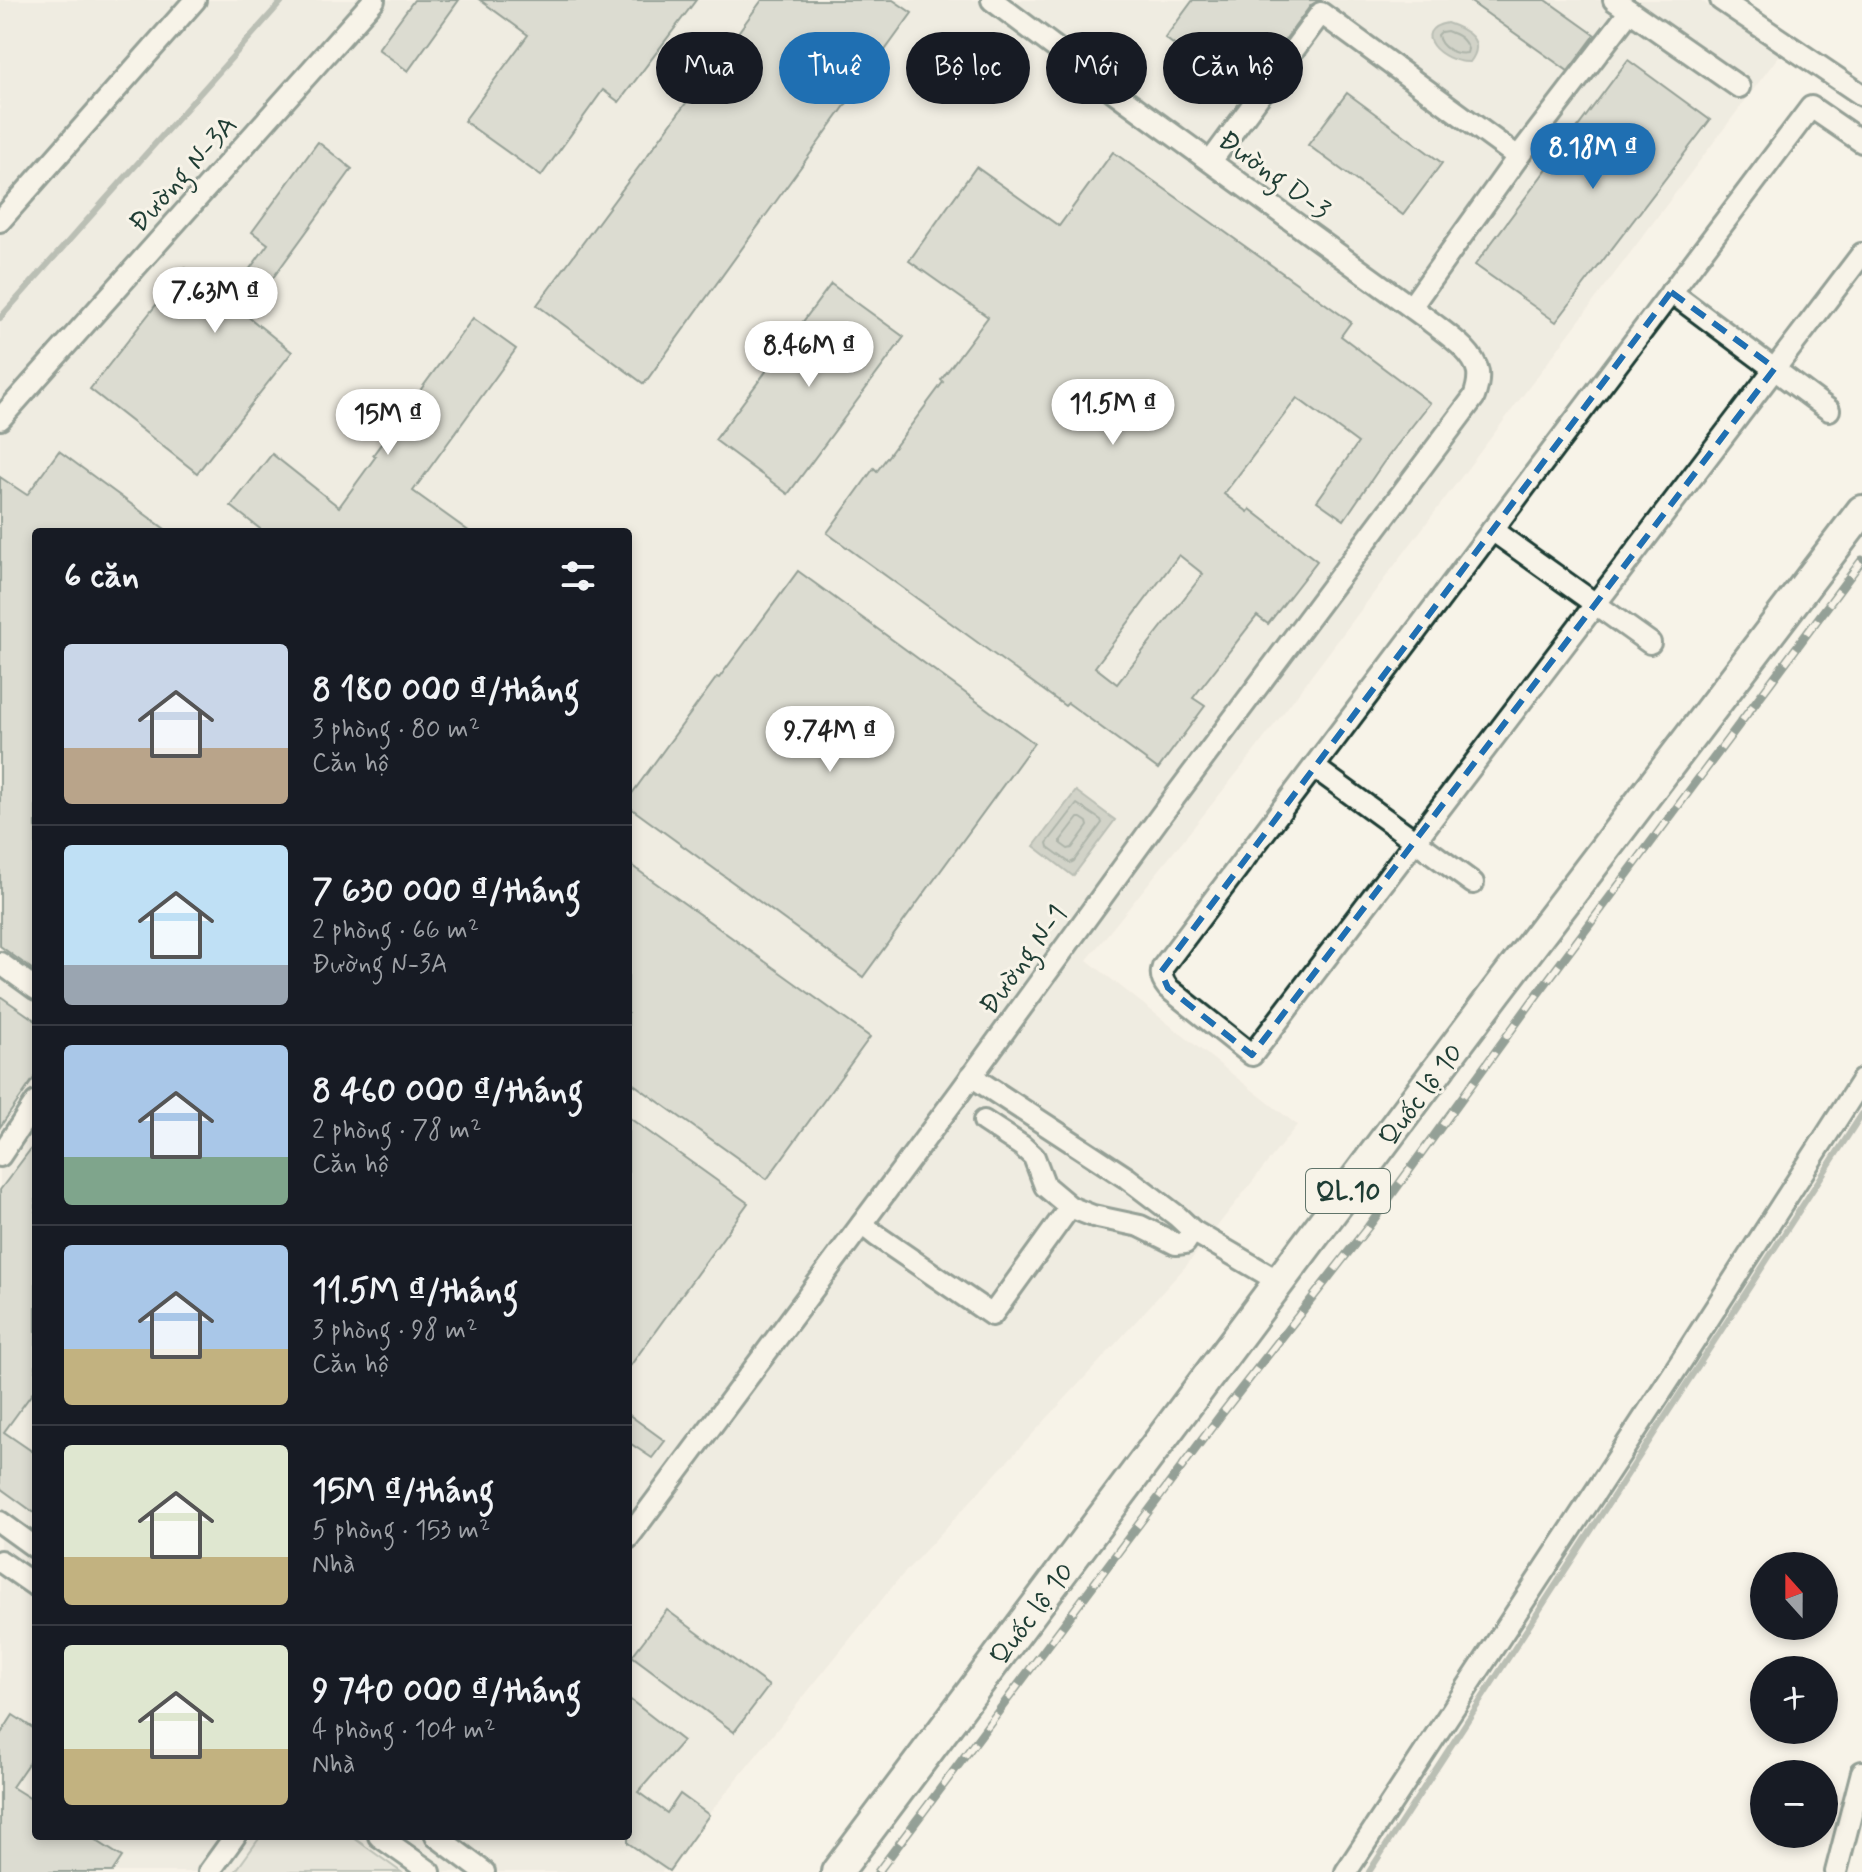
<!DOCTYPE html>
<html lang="vi">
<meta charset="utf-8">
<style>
body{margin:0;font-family:Mynerve,sans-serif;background:#20242c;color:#f1f3f6;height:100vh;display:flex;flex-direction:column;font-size:30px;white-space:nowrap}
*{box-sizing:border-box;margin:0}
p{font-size:26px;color:#9ea1a6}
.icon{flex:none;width:44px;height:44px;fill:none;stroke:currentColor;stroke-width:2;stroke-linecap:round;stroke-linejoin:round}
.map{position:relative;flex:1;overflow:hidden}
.side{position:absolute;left:32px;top:528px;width:600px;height:1312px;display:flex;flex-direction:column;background:#171b24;border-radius:8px;box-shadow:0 4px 12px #0003}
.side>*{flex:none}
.hud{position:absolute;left:656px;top:32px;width:760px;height:72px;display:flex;gap:16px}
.needle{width:52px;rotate:339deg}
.tools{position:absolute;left:1750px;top:1552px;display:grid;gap:16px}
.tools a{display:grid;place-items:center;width:88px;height:88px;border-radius:50%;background:#171b24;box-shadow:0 4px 12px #0003;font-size:40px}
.price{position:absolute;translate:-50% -68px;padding:0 18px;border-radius:28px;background:#fff;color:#222;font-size:26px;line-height:52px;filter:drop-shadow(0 2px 4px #0008)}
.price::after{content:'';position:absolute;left:50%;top:48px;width:24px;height:18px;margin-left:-12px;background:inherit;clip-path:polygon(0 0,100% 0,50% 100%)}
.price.current{background:#1f6fb2;color:#fff}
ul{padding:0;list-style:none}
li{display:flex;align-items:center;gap:24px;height:200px;padding:0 32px}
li+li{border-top:2px solid #363941}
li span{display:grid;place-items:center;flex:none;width:224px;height:160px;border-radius:8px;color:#555}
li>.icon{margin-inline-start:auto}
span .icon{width:96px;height:96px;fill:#fffc;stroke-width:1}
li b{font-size:34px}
h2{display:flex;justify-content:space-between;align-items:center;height:96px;padding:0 32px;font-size:34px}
.chip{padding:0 28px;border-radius:36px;background:#171b24;box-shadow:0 4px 12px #0003;font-size:28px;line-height:72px}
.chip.current{background:#1f6fb2;color:#fff}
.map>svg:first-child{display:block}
</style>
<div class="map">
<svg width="1862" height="1872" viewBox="0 0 1862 1872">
<rect width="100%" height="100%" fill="#f7f3e8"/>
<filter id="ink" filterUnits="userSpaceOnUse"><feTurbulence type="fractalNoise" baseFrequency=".0125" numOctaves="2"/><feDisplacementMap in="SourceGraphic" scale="16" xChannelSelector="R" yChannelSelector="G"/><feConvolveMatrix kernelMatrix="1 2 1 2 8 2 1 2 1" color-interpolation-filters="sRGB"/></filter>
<g filter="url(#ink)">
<!-- built -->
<path fill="#e5e4d9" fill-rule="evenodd" d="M0,0H1700L1781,53L1253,753L1087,960L1297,1125L1186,1266L1110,1350L896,1582L662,1872H0ZM36,532H628V1836H36Z"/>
<!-- grass -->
<polygon fill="#d3d5ca" stroke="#79897f" stroke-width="2" points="261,1836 351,1836 401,1872 235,1872"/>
<!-- water -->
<g fill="#a4ada3" stroke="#6f8077" stroke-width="2">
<path d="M1447,23C1465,29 1487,40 1470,62C1440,63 1409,30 1447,23Z"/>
<polygon points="1076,791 1115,820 1073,876 1034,846"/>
</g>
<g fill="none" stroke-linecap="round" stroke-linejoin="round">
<!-- shore -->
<g stroke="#546a60" stroke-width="2">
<path d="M1447,31C1458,35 1464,38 1468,49L1467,53C1455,55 1440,48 1438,35L1441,32Z"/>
<polygon points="1077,804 1101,820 1102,823 1074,861 1070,863 1048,847 1047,843"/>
<polygon points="1078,818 1081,818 1087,822 1088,826 1072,848 1068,849 1061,844 1061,840"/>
</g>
<!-- stream -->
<g stroke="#6f8077" stroke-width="6">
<polyline points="0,318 283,0"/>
<polyline points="1369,1872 1862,1114"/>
</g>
</g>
<!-- building -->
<g fill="#bbc1b6" stroke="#1f3d34" stroke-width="2" fill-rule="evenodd">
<polygon points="414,0 459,0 408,71 378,49"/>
<polygon points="480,0 696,0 619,102 603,90 541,176 464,121 528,35"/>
<polygon points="762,0 893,0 912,13 644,384 537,305"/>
<polygon points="1193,0 1320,0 1311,5 1243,96 1165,38"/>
<polygon points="1468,0 1546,0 1595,35 1568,71"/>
<polygon points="1628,60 1710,120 1556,322 1475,265"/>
<polygon points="1347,93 1442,163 1403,215 1308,145"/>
<polygon points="318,142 352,169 246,315 292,352 197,473 90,389 185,268 227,300 268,244 252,232"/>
<path d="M1113,152L1351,322L1341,336L1430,403L1383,463L1344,520L1317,501L1358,443L1297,398L1224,494L1248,512L1250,509L1317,561L1268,624L1257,616L1193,698L1205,706L1158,769L1068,703L1065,706L827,533L874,468L877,471L943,382L941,380L988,317L909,261L976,167L1059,226ZM1179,555L1203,574L1117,684L1095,667Z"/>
<polygon points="831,284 904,337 788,494 715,440"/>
<polygon points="473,318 516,349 413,491 470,532 264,532 231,506 272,454 339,507 376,456 373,455"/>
<polygon points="59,451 169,532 36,532 36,972 0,946 0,477 27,495"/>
<polygon points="798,571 1034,743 863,977 628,806 628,799 717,677 719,678"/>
<polygon points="628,863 870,1037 767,1179 628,1080"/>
<polygon points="0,996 36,1021 36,1075 0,1127"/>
<polygon points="628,1117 748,1203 628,1369"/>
<polygon points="36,1142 36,1388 4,1432 36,1454 36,1514 0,1488 0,1190"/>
<polygon points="628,1414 665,1441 652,1458 628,1442"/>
<polygon points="667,1610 769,1686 734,1732 632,1656"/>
<polygon points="628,1698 683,1741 638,1792 667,1813 680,1794 709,1815 669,1871 628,1843"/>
<polygon points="13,1715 36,1730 36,1752 12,1787 36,1802 36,1836 89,1836 122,1857 112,1872 0,1872 0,1735"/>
</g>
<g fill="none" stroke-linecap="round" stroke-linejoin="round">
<defs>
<g id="minor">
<polyline points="1614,0 1739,87"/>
<polyline points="1721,0 1862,95"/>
<path d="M1862,142L1811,107L1163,967C1160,975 1163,982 1168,988L1252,1055L1862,254"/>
<polyline points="1518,157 1630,11"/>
<polyline points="1211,161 1321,13 1518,157 1411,307"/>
<polyline points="0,221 195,0"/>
<polyline points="1671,292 1829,410"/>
<polyline points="0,419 374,0"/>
<polyline points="1492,530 1650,643"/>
<polyline points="1314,767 1473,883"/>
<polyline points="0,963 36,989"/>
<polyline points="971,1076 1127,1178 1177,1216 1193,1231 1280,1282"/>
<polyline points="0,1156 36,1102"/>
<polyline points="1070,1207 1093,1216 1140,1226 1176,1244 1185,1243 1193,1231"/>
<polyline points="862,1224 877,1236 992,1315 1070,1207 1045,1186 1034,1157 1022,1146 984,1121"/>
<polyline points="0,1522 36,1548"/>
<path d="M628,1538L960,1092L1162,814L1474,397C1477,389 1479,381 1478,372C1474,351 1446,334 1430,321L1117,94L992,0"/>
<polyline points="0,1561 36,1586"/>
<polyline points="379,1836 430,1872"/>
<polyline points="436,1836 484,1872"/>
<polyline points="209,1872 235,1836"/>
<polyline points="1346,1872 1684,1357 1862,1080"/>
<polyline points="1836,1872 1862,1772"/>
</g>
<polyline id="highway" points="837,1872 1496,992 1862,511"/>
</defs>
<!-- minor casing -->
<use href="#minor" stroke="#1f3d34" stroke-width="26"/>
<!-- highway casing -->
<use href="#highway" stroke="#1f3d34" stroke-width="36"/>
<!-- minor -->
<use href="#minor" stroke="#f7f3e8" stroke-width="20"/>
<!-- highway -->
<use href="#highway" stroke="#f7f3e8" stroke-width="30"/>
<defs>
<polyline id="rail" points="878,1872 1220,1416 1368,1227 1536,996 1862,560"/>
</defs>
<!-- rail casing -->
<use href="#rail" stroke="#1f3d34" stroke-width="9"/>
<!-- rail -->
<use href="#rail" stroke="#f7f3e8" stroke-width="6" stroke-dasharray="18" stroke-linecap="butt"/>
</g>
</g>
<!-- marked area -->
<path d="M0 0H1862V1872H0ZM1671,292L1775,368L1252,1055L1168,988L1161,972Z" fill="#f7f3e8" fill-opacity=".55" fill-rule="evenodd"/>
<path fill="none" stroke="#1f6fb2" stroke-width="6" stroke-dasharray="16 10" stroke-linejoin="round" d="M1671,292L1775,368L1252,1055L1168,988L1161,972Z"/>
<g text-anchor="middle" stroke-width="6" stroke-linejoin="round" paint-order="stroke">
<!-- shield labels -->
<rect fill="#f7f3e8" stroke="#60746a" stroke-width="2" x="1306" y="1169" width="84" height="44" rx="6"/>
<g font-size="26" font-weight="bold" fill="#1f3d34">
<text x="1348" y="1200">QL.10</text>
</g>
<!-- street labels -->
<g font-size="28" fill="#1f3d34" stroke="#f7f3e8">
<text transform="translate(182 173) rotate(-48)" y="10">Đường N-3A</text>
<text transform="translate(1275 174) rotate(36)" y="10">Đường D-3</text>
<text transform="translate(1022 959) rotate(-54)" y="10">Đường N-1</text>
<text transform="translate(1420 1094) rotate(-53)" y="10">Quốc lộ 10</text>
<text transform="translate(1031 1613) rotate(-53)" y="10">Quốc lộ 10</text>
</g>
</g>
</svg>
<div class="tools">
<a><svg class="needle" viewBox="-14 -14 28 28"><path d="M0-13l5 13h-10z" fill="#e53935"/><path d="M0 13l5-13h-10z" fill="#9ea1a6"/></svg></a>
<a>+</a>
<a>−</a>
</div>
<b class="price current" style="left:1593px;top:191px">8.18M ₫</b>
<b class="price" style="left:215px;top:335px">7.63M ₫</b>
<b class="price" style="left:809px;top:389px">8.46M ₫</b>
<b class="price" style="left:1113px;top:447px">11.5M ₫</b>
<b class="price" style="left:388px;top:457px">15M ₫</b>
<b class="price" style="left:830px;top:774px">9.74M ₫</b>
<div class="hud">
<a class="chip">Mua</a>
<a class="chip current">Thuê</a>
<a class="chip">Bộ lọc</a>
<a class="chip">Mới</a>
<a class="chip">Căn hộ</a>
</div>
<section class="side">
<h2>6 căn<svg class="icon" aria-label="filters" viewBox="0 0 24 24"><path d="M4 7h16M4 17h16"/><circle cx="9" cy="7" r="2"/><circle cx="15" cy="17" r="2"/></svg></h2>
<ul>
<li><span style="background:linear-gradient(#c9d6e8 65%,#b9a48a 0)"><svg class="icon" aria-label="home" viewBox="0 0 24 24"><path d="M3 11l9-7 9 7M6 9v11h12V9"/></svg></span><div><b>8 180 000 ₫/tháng</b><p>3 phòng · 80 m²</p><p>Căn hộ</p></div></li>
<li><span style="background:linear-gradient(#bfe0f5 75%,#9aa5b1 0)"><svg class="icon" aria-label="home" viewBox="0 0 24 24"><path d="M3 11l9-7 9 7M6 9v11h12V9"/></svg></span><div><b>7 630 000 ₫/tháng</b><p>2 phòng · 66 m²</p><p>Đường N-3A</p></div></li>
<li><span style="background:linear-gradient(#a9c7e8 70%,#7fa58c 0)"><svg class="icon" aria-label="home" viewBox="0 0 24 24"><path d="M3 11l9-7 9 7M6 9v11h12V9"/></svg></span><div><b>8 460 000 ₫/tháng</b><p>2 phòng · 78 m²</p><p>Căn hộ</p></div></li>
<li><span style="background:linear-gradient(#a9c7e8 65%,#c2b280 0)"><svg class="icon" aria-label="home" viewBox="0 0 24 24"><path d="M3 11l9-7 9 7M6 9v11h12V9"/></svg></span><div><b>11.5M ₫/tháng</b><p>3 phòng · 98 m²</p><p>Căn hộ</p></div></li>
<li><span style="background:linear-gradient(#dfe7d0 70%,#c2b280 0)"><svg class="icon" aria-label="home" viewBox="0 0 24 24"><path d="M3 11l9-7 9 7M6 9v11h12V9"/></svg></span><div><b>15M ₫/tháng</b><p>5 phòng · 153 m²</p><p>Nhà</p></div></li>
<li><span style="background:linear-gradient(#dfe7d0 65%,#c2b280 0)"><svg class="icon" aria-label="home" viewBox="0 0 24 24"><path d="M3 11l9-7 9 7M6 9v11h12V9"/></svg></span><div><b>9 740 000 ₫/tháng</b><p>4 phòng · 104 m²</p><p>Nhà</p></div></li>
</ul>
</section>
</div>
